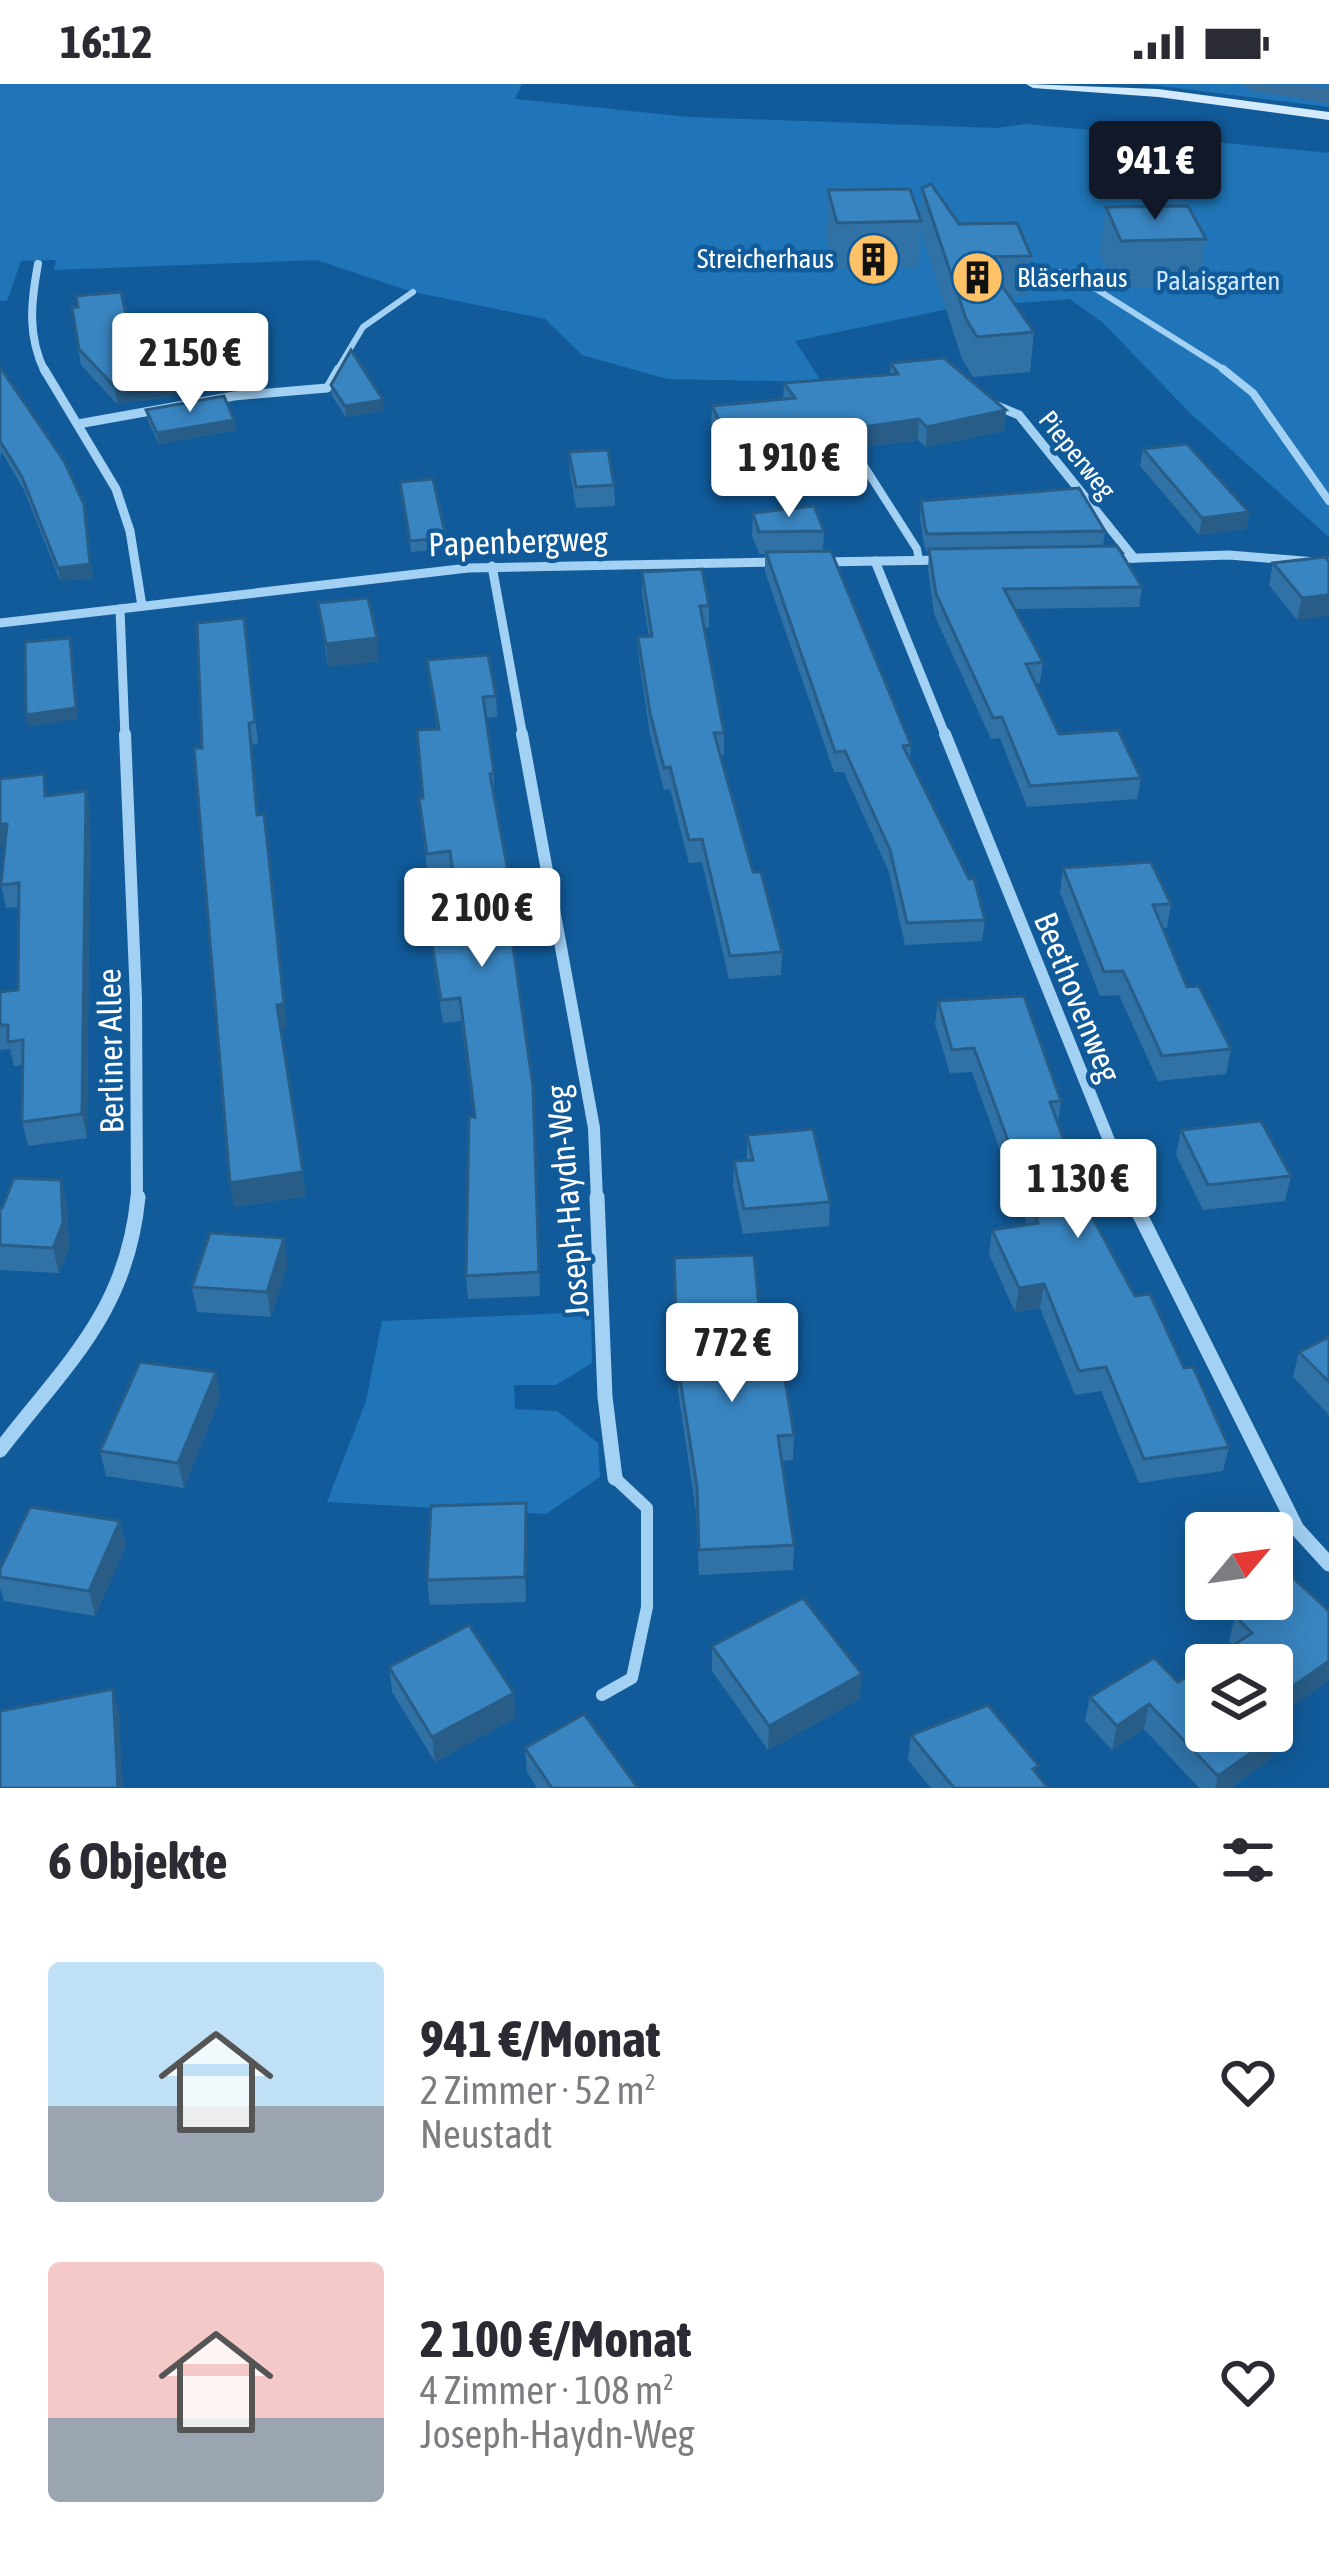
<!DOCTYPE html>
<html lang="de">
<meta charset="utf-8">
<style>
body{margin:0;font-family:"Asap Condensed",sans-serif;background:#f2f2f3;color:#2b2b33;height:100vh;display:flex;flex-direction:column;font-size:45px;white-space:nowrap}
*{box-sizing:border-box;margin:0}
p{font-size:39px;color:#7c7c81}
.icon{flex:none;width:66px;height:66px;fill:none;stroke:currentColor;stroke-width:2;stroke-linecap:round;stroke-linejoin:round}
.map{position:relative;height:1704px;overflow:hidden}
.sheet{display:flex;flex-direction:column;background:#fff;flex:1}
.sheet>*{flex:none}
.needle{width:78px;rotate:61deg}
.controls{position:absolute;left:1185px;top:1428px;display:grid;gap:24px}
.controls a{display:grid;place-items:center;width:108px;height:108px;border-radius:12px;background:#fff;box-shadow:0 6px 30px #0003;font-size:60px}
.price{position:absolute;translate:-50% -102px;padding:0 27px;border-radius:12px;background:#fff;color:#222;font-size:39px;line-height:78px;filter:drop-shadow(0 3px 6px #0008)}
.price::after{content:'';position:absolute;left:50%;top:72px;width:36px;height:27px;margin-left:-18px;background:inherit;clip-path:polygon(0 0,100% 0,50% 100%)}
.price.on{background:#111827;color:#fff}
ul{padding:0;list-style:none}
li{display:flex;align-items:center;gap:36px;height:300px;padding:0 48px}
li span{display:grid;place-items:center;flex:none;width:336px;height:240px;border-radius:12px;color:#555}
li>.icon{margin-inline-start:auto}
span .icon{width:144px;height:144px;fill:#fffc;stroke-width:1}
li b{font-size:51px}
h2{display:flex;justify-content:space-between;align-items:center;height:144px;padding:0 48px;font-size:51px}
.status{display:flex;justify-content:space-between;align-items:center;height:84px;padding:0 60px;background:#fff;direction:ltr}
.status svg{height:33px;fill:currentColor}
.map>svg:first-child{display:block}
</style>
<div class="status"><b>16:12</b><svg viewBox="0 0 49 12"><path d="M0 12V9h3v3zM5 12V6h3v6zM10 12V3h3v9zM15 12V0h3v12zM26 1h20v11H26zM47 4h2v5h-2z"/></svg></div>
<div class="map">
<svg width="1329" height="1704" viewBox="0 0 1329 1704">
<rect width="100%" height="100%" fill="#115b9a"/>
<!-- green -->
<g fill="#1f75b7">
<polygon points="0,0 522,0 515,15 689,33 996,44 1026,40 1329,69 1329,453 1191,330 1103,239 1070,215 953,224 795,257 822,298 667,295 582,271 545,235 413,208 317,176 54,186 56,176 21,177 7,217 0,217"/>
<polygon points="1145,0 1329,0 1329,23"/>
<polygon points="591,1228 592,1279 556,1301 514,1301 515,1325 557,1327 598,1359 600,1393 546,1430 327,1418 366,1317 382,1237"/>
</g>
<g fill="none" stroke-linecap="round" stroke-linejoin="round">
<!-- canal -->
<polygon fill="#386e9b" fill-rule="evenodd" points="1242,0 1329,3 1329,19 1254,7"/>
<!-- lane-far2 -->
<g stroke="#a3d1f4" stroke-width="6">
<polyline points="1040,188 1069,188 1228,288"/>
<polyline points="336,288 363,243 413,208"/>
</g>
<!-- lane-far1 -->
<g stroke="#a3d1f4" stroke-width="8">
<polyline points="1223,285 1253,309 1329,417"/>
<polyline points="327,304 338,285"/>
<polyline points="855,368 917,465 919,477"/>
</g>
<!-- lane -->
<polyline stroke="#a3d1f4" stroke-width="12" points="602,1611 632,1594 647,1523 647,1424 615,1394"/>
<!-- street-far3 -->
<path stroke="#a3d1f4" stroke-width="8" d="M38,180C31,218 27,252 45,288"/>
<!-- street-far2 -->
<g stroke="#a3d1f4" stroke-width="9">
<polyline points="44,285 116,405 130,447 142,522"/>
<polyline points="990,319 1019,331 1134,474"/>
<polyline points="78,340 234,312 327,304"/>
<polyline points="1109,475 1229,471 1329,479"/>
<polyline points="875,477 946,653"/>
<polyline points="821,478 944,476"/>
<polyline points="492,482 523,653"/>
<polyline points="120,525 125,653"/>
<polyline points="0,539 468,484 776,478"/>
</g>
<!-- street-far1 -->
<g stroke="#a3d1f4" stroke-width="12">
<polyline points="125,650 136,915 137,1116"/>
<polyline points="522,650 594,1044 597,1116"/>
<polyline points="945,650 1133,1116"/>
</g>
<!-- street -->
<g stroke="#a3d1f4" stroke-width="15">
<polyline points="597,1113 605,1313 615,1394"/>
<polyline points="1131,1113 1297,1445 1329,1480"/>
<path d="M0,1366C66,1280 127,1228 138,1113"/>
</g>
<!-- secondary -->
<polygon fill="#d3eafd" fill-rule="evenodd" points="1026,0 1158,5 1329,28 1329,36 1158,13 1033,4"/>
</g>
<!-- wall -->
<g fill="#3172a6">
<polygon points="922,104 959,140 1031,172 1027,211 1008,211 1034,248 1030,288 973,293 962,275 920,144 918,184 834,185 826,152 828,106 920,134"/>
<polygon points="1106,123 1206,155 1199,202 1115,204 1100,169"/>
<polygon points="72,224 132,259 216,289 218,306 117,320 81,281"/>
<polygon points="891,279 1006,326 1004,347 926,363 918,356 862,363 853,360 847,365 730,381 711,342 712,322 783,315 784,299 890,291"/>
<polygon points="0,283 84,420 93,494 60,497 24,406 1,367 0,379"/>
<polygon points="331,301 384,326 346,333 332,312"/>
<polygon points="146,326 234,336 236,346 159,360 148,337"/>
<polygon points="1143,365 1249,428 1246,445 1199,451 1140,382"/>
<polygon points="569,368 614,401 615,422 576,424 570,389"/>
<polygon points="400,398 446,454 447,465 411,468"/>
<polygon points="921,417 1105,447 1103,462 1142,503 1139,523 1015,525 1043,578 1040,599 1035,599 1059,650 1141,694 1137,715 1027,723 1000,654 991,655 934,530 928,485 929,467 926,467 924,460 920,434"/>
<polygon points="753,429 824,447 823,467 911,661 910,676 985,836 982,857 905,861 889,788 844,688 834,688 765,488 765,470 759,470 752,451"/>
<polygon points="1325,473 1297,536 1269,501 1273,479"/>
<polygon points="642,488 709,522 709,543 704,544 724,649 724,671 720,671 753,788 782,868 781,891 729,895 702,778 689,779 670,705 664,706 650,651 639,575 638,553 649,553 642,509"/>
<polygon points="318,519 379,577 328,583"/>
<polygon points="244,534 258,660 252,661 258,731 287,943 280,944 306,1112 234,1123 202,664"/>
<polygon points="427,576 496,612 497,633 486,634 494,689 494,711 514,820 515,842 510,843 533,1003 540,1212 468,1215 466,1192 474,1033 461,937 443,939 434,882 432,860 460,857 452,789 428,792 421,736 419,714 423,714 437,645"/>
<polygon points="86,707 90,730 87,1054 28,1062 22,1038 23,981 14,982 10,965 0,966 0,908 18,906 19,823 6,824 1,801 4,763 49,712"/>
<polygon points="1063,784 1171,820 1167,844 1162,844 1187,903 1231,965 1226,990 1158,997 1119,911 1100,912 1060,808"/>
<polygon points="938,917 1061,1017 1058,1039 1091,1131 1135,1212 1184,1284 1229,1363 1223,1387 1139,1399 1101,1307 1075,1311 1040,1224 1015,1228 989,1170 992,1146 1027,1141 972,988 950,989 935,940"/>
<polygon points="1181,1046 1291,1092 1285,1117 1203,1126 1176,1071"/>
<polygon points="747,1051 830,1118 829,1142 743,1150 733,1102 734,1077 747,1076"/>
<polygon points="67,1121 69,1164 59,1189 0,1186 0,1124"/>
<polygon points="674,1174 764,1278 794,1351 793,1376 782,1377 794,1461 793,1486 699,1491 696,1428 678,1307"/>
<polygon points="288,1179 271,1233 197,1228 192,1203"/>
<polygon points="1329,1253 1329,1331 1293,1293 1299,1268"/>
<polygon points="220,1313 184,1404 106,1392 100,1367"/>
<polygon points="526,1419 526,1518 430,1521 427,1496"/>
<polygon points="120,1437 126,1462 95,1532 4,1517 0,1504 0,1485"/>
<polygon points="1329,1527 1206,1581 1278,1650 1271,1675 1230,1704 1199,1704 1144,1645 1112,1666 1085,1637 1090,1613 1178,1598 1233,1562 1229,1557 1235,1532"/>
<polygon points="712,1562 860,1615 768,1666 712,1587"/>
<polygon points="389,1583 514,1609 515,1634 435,1678 392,1608"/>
<polygon points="911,1651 1037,1691 1048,1704 931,1704 908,1676"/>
<polygon points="525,1664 638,1704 537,1704 527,1688"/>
</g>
<!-- shaded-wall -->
<g fill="#285d87">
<polygon points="216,289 218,306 117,320 115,303"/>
<polygon points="383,316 384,326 346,333 345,322"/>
<polygon points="1006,326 1004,347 926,363 927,343"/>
<polygon points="919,335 918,356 862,363 863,343"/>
<polygon points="234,336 236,346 159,360 157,349"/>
<polygon points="855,339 853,360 847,365 730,381 730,360"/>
<polygon points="84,420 93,494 60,497 58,484"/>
<polygon points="1249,428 1246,445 1199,451 1202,434"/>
<polygon points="1329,511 1329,532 1297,536 1302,514"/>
<polygon points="70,554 78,635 28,643 26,631"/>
<polygon points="377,554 379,577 328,583 326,560"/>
<polygon points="86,707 90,730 87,1054 82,1030"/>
<polygon points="0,740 7,740 12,763 0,764"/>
<polygon points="272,797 287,943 280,944 277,921"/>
<polygon points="303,1088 306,1112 234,1123 230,1099"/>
<polygon points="61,1096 67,1121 69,1164 59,1189 53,1164"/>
<polygon points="284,1154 288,1179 271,1233 267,1208"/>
<polygon points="1044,1200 1040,1224 1015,1228 1019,1204"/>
<polygon points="216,1288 220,1313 184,1404 178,1379"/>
<polygon points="526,1419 527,1445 526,1518 525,1493"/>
<polygon points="120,1437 126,1462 95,1532 89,1507"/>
<polygon points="1329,1577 1329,1597 1272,1637 1272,1617"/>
<polygon points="862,1590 860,1615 768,1666 769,1642"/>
<polygon points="113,1605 119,1630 123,1704 118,1704"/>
<polygon points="514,1609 515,1634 435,1678 432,1653"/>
<polygon points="1149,1620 1144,1645 1112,1666 1117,1642"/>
<polygon points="1278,1650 1271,1675 1230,1704 1215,1704 1218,1692"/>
</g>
<!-- building -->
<g fill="#3985c1" stroke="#285d87" stroke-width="3">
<polygon points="931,100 959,140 1017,139 1031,172 982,173 1034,248 977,253 966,235 922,104"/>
<polygon points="910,105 921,137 837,139 828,106"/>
<polygon points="1188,122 1206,155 1121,157 1106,123"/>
<polygon points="121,208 132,259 199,250 216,289 115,303 79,265 72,224 78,223 76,212"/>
<polygon points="351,266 383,316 345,322 331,301"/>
<polygon points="944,274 1006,326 927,343 919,335 863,343 855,339 848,345 730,360 712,322 795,314 784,299 898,290 891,279"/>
<polygon points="0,283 64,377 84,420 90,480 58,484 22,393 0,357"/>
<polygon points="224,312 234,336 157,349 146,326"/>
<polygon points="1187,360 1249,428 1202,434 1143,365"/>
<polygon points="608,366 614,401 576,403 569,368"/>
<polygon points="433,395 446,454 410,457 400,398"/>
<polygon points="1079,404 1105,447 927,450 925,443 921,417"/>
<polygon points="814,422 824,447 759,448 753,429"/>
<polygon points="1117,462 1142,503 1004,505 1043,578 1026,580 1059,650 1118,646 1141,694 1030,702 1002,633 993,634 936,510 929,465"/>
<polygon points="831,467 911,661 903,662 969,795 974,794 985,836 907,839 890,766 845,667 835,668 766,468"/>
<polygon points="1325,473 1329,478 1329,511 1302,514 1273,479"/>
<polygon points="702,485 709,522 700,522 724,649 714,649 753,788 761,788 782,868 730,872 702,755 689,756 670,683 664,684 650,629 638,553 652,552 642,488"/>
<polygon points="368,514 377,554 326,560 318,519"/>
<polygon points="244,534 255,638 249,639 257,731 264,730 269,775 284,920 277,921 303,1088 230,1099 194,664 202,664 197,539"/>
<polygon points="70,554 76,624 26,631 25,558"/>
<polygon points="488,571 496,612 483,613 494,689 490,690 514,820 507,820 533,1003 539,1188 466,1192 469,1033 475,1033 460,914 441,916 432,860 461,857 450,767 427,770 419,714 423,714 417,646 439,645 427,576"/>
<polygon points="44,690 45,712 86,707 82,1030 22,1038 23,956 8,958 8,941 0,941 0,908 18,906 19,799 1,801 7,740 0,740 0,695"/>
<polygon points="1151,778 1171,820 1153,821 1187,903 1199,902 1231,965 1162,972 1123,887 1104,888 1063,784"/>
<polygon points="1024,912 1061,1017 1050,1018 1091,1131 1135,1212 1150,1210 1184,1284 1193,1283 1229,1363 1144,1375 1106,1283 1079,1287 1044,1200 1019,1204 992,1146 1038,1139 974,964 952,966 938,917"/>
<polygon points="1261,1037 1291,1092 1208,1101 1181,1046"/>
<polygon points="813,1045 830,1118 744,1125 734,1077 753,1076 747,1051"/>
<polygon points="14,1094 61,1096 63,1139 53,1164 0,1161 0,1124 2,1124"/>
<polygon points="210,1149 284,1154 267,1208 192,1203"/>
<polygon points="754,1171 764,1278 782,1277 794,1351 778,1352 794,1461 699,1466 697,1403 678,1282 674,1174"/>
<polygon points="1329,1253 1329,1298 1299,1268"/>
<polygon points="140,1278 216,1288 178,1379 100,1367"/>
<polygon points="526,1419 525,1493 427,1496 431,1422"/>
<polygon points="30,1423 120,1437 89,1507 0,1493 0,1485"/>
<polygon points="1292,1493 1329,1527 1329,1577 1272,1617 1272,1581 1206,1581 1206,1647 1272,1647 1272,1644 1278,1650 1218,1692 1149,1620 1117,1642 1090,1613 1154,1574 1178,1598 1252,1549 1235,1532 1260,1515 1272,1515 1272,1507"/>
<polygon points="803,1514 862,1590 769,1642 712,1562"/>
<polygon points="469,1541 514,1609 432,1653 389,1583"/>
<polygon points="113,1605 118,1704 0,1704 0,1627"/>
<polygon points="988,1621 1039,1682 1033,1685 1048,1704 954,1704 911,1651"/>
<polygon points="584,1630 638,1704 552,1704 525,1664"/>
</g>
<!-- icons -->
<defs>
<symbol id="building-disc" viewBox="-11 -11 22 22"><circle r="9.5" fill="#ffc266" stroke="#115b9a"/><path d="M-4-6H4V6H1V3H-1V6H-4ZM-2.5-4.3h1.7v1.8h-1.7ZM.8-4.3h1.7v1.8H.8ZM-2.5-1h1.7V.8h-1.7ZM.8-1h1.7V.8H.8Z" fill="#111"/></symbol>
</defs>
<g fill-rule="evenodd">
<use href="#building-disc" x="844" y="146" width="59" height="59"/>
<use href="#building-disc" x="948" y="164" width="59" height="59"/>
</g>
<g text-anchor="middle" stroke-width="9" stroke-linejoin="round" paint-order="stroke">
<!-- far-poi labels -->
<g font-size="27" fill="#fff" stroke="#115b9a" text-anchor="end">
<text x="834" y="184">Streicherhaus</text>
<text x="1017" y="203" text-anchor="start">Bläserhaus</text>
</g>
<!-- far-park labels -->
<g font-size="27" fill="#cce8fe" stroke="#115b9a">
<text x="1218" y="206">Palaisgarten</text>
</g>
<!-- far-street labels -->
<g font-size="27" fill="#fff" stroke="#115b9a">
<text transform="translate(1077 371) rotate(51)" y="9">Pieperweg</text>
</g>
<!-- street labels -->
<g font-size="33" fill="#fff" stroke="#115b9a">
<text transform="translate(518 457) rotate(-2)" y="12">Papenbergweg</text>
<text transform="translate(1078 913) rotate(68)" y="12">Beethovenweg</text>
<text transform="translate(110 967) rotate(-91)" y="12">Berliner Allee</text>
<text transform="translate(567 1117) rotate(-95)" y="12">Joseph-Haydn-Weg</text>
</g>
</g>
</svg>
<div class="controls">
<a><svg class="needle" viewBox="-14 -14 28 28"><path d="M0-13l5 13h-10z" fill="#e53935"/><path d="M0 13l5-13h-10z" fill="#7c7c81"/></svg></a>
<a><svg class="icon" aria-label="layers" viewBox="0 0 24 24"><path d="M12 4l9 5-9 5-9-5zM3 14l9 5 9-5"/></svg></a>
</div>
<b class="price on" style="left:1155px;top:139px">941 €</b>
<b class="price" style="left:190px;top:331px">2 150 €</b>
<b class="price" style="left:789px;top:436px">1 910 €</b>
<b class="price" style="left:482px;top:886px">2 100 €</b>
<b class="price" style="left:1078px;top:1157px">1 130 €</b>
<b class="price" style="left:732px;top:1321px">772 €</b>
</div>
<section class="sheet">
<h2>6 Objekte<svg class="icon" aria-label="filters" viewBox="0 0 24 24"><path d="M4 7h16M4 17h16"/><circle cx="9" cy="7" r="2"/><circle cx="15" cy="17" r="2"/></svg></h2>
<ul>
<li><span style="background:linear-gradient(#bfe0f5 60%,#9aa5b1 0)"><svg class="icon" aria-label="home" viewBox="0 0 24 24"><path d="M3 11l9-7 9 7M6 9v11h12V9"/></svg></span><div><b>941 €/Monat</b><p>2 Zimmer · 52 m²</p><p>Neustadt</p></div><svg class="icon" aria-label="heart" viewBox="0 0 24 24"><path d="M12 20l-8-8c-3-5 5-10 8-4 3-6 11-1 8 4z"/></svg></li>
<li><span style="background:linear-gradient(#f6c9c9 65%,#9aa5b1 0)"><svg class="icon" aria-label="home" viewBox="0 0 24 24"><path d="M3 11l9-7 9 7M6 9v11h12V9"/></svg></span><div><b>2 100 €/Monat</b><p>4 Zimmer · 108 m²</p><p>Joseph-Haydn-Weg</p></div><svg class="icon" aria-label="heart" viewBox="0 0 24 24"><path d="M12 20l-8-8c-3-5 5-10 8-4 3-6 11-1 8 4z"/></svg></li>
</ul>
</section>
